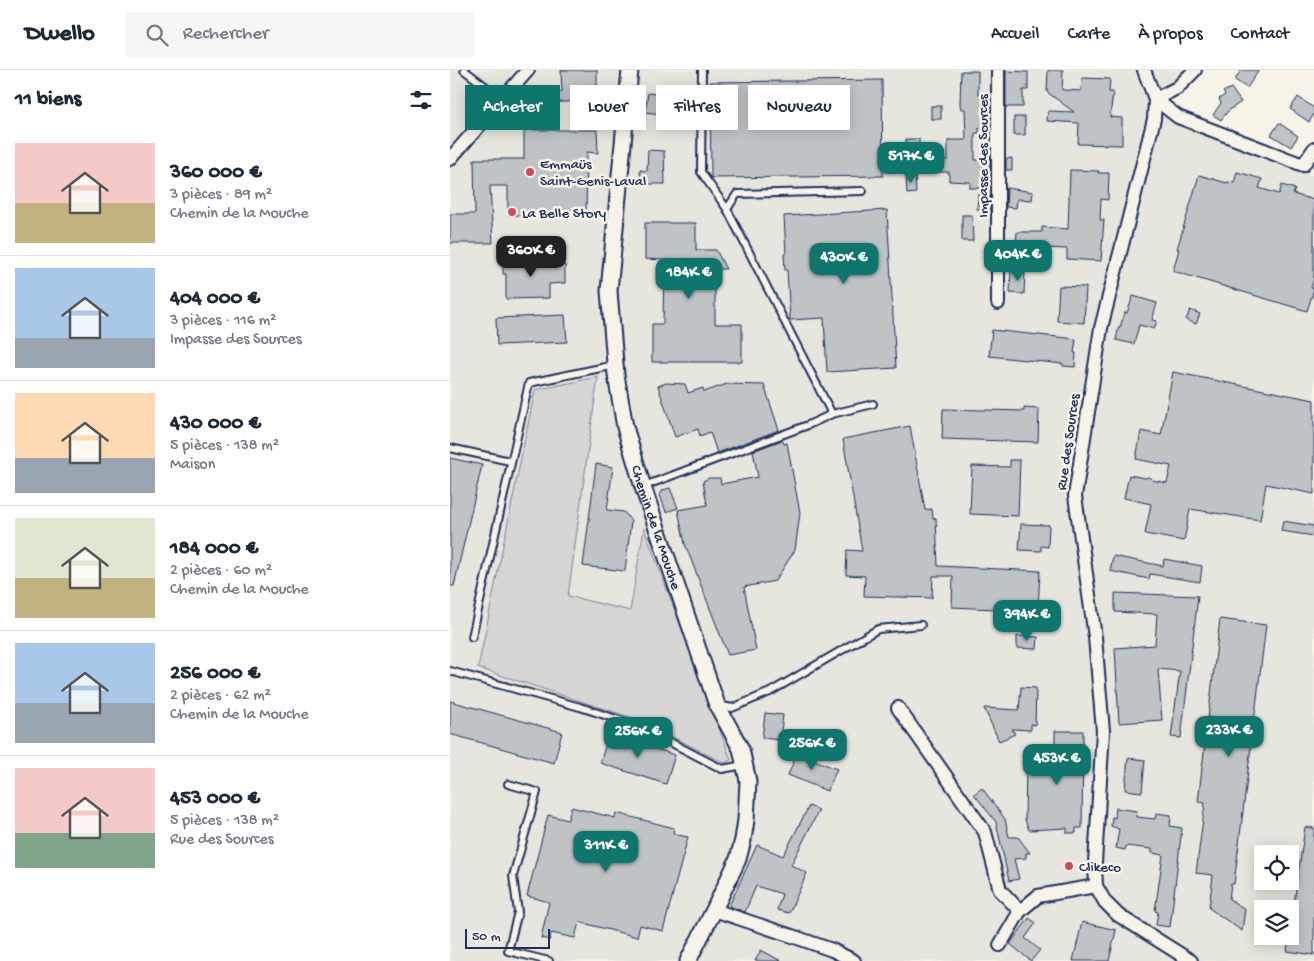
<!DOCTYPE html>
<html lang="fr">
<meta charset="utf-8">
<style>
body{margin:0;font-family:"Gochi Hand",sans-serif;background:#f6f6f7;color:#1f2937;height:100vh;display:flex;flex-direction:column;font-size:19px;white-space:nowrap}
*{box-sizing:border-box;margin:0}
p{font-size:16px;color:#747a83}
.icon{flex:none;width:28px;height:28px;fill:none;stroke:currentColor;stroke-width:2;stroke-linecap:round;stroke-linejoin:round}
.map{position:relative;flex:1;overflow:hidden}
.drawer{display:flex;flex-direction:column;background:#fff;width:450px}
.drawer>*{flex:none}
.guide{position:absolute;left:15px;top:15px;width:475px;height:45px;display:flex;gap:10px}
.fabs{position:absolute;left:804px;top:775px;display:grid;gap:10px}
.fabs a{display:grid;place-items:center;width:45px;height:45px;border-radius:0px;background:#fff;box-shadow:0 2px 12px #0003;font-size:25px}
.scale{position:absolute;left:15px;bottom:12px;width:85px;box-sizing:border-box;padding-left:5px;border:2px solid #1b2f5e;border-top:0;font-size:14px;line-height:18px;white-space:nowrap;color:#1b2f5e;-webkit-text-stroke:4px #f7f3e8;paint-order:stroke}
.price{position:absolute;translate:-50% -42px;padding:0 11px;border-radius:10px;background:#0f766e;color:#fff;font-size:16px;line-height:32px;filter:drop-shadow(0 1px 2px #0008)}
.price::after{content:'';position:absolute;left:50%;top:30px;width:15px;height:11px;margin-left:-8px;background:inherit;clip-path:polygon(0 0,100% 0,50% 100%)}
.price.on{background:#222;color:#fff}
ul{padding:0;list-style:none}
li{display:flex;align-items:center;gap:15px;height:125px;padding:0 15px}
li+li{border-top:1px solid #e0e1e3}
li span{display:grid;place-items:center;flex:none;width:140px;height:100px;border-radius:0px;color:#555}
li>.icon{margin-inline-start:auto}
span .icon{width:60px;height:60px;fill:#fffc;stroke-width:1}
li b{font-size:21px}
h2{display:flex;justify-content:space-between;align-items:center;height:60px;padding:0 15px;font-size:21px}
.chip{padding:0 18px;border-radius:0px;background:#fff;box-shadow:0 2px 12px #0003;font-size:18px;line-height:45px}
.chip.on{background:#0f766e;color:#fff}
header{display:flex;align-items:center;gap:30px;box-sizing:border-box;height:70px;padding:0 25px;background:#fff;border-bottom:1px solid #e0e1e3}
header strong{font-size:24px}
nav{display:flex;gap:28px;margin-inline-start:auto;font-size:18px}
.search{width:350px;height:45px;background:#f6f6f7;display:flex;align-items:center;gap:12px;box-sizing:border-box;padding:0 18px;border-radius:0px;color:#747a83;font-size:19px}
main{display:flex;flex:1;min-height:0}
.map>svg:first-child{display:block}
</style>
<header>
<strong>Dwello</strong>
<div class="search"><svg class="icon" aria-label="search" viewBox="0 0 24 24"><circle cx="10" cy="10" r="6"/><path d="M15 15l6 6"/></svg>Rechercher</div>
<nav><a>Accueil</a><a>Carte</a><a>À propos</a><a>Contact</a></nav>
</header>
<main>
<section class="drawer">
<h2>11 biens<svg class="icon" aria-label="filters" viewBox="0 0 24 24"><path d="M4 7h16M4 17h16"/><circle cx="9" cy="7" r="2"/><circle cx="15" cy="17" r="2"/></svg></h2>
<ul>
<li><span style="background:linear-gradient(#f6c9c9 60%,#c2b280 0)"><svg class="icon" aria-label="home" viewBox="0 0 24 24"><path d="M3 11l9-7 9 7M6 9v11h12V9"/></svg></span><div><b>360 000 €</b><p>3 pièces · 89 m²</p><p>Chemin de la Mouche</p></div></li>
<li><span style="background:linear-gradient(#a9c7e8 70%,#9aa5b1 0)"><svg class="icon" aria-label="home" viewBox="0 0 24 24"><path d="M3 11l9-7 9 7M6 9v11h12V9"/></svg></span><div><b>404 000 €</b><p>3 pièces · 116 m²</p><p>Impasse des Sources</p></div></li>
<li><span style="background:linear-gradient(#ffd9b3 65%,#9aa5b1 0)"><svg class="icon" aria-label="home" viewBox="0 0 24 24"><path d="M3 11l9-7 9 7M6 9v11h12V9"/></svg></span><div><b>430 000 €</b><p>5 pièces · 138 m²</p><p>Maison</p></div></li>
<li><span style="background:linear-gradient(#dfe7d0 60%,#c2b280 0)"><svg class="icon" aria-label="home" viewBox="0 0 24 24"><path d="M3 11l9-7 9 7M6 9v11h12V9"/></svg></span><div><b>184 000 €</b><p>2 pièces · 60 m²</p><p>Chemin de la Mouche</p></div></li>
<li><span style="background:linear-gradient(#a9c7e8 60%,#9aa5b1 0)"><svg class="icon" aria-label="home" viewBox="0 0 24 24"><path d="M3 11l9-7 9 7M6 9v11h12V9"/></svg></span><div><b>256 000 €</b><p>2 pièces · 62 m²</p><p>Chemin de la Mouche</p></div></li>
<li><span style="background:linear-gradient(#f6c9c9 65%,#7fa58c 0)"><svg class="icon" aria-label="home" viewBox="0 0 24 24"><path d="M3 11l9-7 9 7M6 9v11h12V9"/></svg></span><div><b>453 000 €</b><p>5 pièces · 138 m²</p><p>Rue des Sources</p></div></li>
</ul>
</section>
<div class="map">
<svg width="864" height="891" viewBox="0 0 864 891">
<rect width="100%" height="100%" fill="#f7f3e8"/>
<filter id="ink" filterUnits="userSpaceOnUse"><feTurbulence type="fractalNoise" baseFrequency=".02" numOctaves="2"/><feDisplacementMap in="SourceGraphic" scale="10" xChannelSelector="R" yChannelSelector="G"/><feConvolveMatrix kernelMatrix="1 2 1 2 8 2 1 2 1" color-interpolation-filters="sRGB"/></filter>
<g filter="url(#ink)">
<!-- built -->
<path fill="#e6e5de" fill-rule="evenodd" d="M0,0H734L724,10L712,45L864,106V891H0ZM148,307L118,526L180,541L193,459L274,693L192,651L28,598ZM812,784H840V811H812ZM812,839H840V866H812Z"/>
<!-- green -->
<polygon fill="#d7d6d4" stroke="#798299" points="148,307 118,526 180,541 194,458 281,690 274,693 192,651 28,598 85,320"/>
<!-- building -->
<g fill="#c0c3c5" stroke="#1b2f5e">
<polygon points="111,0 147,0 147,21 138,21 138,31 90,33 90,22 112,22"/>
<polygon points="598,0 613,0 612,20 631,21 632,8 660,9 659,22 663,22 660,47 672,48 672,75 628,74 629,53 597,51 598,41 624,42 597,22"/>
<polygon points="791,0 809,0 797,18 785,10"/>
<polygon points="511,1 528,1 528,24 540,24 540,37 538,37 539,53 537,53 537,58 529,58 529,63 525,63 525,90 540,90 540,102 533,102 533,118 520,118 520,112 499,111 499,102 484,102 484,90 498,90 498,70 516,70 515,39 511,39 510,34"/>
<polygon points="556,1 578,2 578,20 573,20 573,37 556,37"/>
<polygon points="432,10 433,106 261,108 260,12"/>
<polygon points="781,18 791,32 778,41 771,50 763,45 771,33 769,29 775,25 773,22"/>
<polygon points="198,23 213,25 211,44 195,42"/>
<polygon points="848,27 864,38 864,44 859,52 840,39"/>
<rect x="481" y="36" width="10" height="13"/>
<rect x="564" y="47" width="11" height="18"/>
<polygon points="829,53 848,66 841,77 821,65"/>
<polygon points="74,60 147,60 148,83 137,82 136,146 58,145 58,116 40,116 43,173 0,173 0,144 25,144 24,89 74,89"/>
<rect x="456" y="69" width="13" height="18"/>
<polygon points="198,80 214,81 215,114 191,114 190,100 197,101"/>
<polygon points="562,88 562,100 556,100 556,89"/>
<polygon points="620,100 649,101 648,103 659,103 658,130 651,129 650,150 654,150 651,191 617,189 617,179 594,178 592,180 566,177 567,162 592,162 592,157 618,159"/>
<polygon points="787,102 812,109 809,118 829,124 832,115 845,119 843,124 864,130 864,209 861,218 864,219 857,241 723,201 729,179 727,179 749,105 777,113 777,112 784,113"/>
<polygon points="456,104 465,105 466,123 457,124"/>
<polygon points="557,118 583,122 582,130 567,129 566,138 556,137"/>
<polygon points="528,125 540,126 540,140 527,139"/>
<polygon points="437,140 446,298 377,302 374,248 340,250 337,200 335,200 334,184 336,184 334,146"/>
<polygon points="512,145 522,145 523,171 512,171"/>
<polygon points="195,153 246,153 246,180 266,180 276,199 265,199 265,254 292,254 292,292 202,292 202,254 213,254 214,190 195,189"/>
<polygon points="98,188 99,196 115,195 115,213 99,214 99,228 56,229 56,204 53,204 53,194 55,194 55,190"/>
<polygon points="561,200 575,200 574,224 560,223"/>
<polygon points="609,216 636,217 634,253 607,251"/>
<polygon points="683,226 707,233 702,250 707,251 704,259 689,255 684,274 666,270 669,256 670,257 675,242 677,243"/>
<polygon points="740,240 750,244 746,254 736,250"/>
<polygon points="115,245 117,272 47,275 46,248"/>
<polygon points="542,260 626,269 624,283 626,283 625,297 613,296 613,294 539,286"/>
<polygon points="723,302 864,330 864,424 816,414 810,450 740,439 734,471 695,464 701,434 674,428 679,405 695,408 699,407 702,410 717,413 721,396 686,389 691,361 711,365"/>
<polygon points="216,313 235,314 238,323 253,318 254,322 277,314 314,315 329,360 267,383 260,362 250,366 248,359 225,367 208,316"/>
<polygon points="574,338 589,339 588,372 492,369 493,339 574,341"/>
<polygon points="460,356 475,440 482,439 483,449 486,448 488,496 590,501 588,541 502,537 503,506 483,506 482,528 414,526 415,506 396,505 397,480 412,481 393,369"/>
<polygon points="332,370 334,374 337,373 350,443 345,480 325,511 294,517 306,580 278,585 235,474 228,440 257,435 253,411 259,408 270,408 271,414 308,407 303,381"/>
<polygon points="0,388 32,395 4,516 0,516"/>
<polygon points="560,390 570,390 568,446 520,444 522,396 560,397"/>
<polygon points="146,394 163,397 157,440 174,442 181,451 175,501 133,496"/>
<polygon points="220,418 228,438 216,442 210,425 213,420"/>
<polygon points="833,451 864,456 864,466 831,461"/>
<polygon points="571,454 599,455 598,477 591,476 591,481 569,480"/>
<polygon points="663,486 713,496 714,489 752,496 750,512 700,504 699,509 660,501"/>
<polygon points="665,523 748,526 731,668 721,667 730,601 708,599 712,650 669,653 665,578 705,575 707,544 665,542"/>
<polygon points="770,549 816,555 784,814 781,814 779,829 795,839 792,861 759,838 763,805 746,803 755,733 748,732"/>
<polygon points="567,566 588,567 587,579 567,578"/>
<polygon points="571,617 586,618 585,655 581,654 581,660 562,659 565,664 549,671 534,638 569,640"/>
<polygon points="0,631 112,662 104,693 0,664"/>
<polygon points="315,643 333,645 330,670 312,668"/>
<polygon points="605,661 633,661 632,758 626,758 626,763 617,763 617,758 579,760 575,750 576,693 590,693 590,689 605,689"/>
<polygon points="159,664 225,685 216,714 150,693"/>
<polygon points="349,678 358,682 356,687 387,699 377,721 338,705"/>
<polygon points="678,688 695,690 692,722 675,720"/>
<polygon points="532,718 555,749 559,767 568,767 580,783 576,783 576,788 564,789 569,809 559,811 546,752 524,724"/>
<polygon points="359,736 369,740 341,795 357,803 339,843 327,840 332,824 306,816 295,842 279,836 307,775 333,786"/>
<polygon points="121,737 165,748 166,743 224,758 223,764 238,767 213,861 190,855 187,867 129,852 125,868 101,863 100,870 91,868 99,832 77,826 98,745 118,750"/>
<polygon points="666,738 687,741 686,747 705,749 706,743 721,745 720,756 732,758 720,857 706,855 708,842 705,841 713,785 702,783 702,779 676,776 675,780 666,778 669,759 661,756 662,747 665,748"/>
<polygon points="855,757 864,758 864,885 837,881"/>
<polygon points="579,848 586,853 575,868 590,880 581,891 560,874"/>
<polygon points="632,852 666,860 659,891 623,891"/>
<polygon points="311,880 331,891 305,891"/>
</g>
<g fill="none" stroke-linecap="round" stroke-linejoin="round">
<defs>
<g id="service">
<polyline points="14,0 52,29"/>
<polyline points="252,0 251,102 277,139"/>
<polyline points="382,344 277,139 287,124 413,121"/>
<polyline points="0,378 60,391"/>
<polyline points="194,416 358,355 382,344 423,334"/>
<polyline points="22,567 79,313 165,295"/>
<polyline points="0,601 130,637 191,657 272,699 294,695"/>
<polyline points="268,635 282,638 320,622 428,559 471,555"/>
<polyline points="58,714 87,722 63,806 68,842 58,881 99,891"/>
</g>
<g id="minor">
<polyline points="694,0 705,29 704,49 651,258 625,426 645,567 653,661 645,793 646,816 655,832 668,845 741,891"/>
<polyline points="705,29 728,47 853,95 864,79"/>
<polyline points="705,29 727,18 745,0"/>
<polyline points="0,89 78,0"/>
<polyline points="548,233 548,0"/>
<polyline points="448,638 535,762 550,820 570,841"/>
<polyline points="264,840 345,867 382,880 404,891"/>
<polyline points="550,875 570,841 588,826 646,816"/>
</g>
<g id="tertiary">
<path id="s1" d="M180,0L159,221L166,305L175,357L193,417L267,635L291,679L298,711L296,750L293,770L288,789L264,840L238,891"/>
</g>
</defs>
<!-- service casing -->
<use href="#service" stroke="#1b2f5e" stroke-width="10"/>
<!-- minor casing -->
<use href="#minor" stroke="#1b2f5e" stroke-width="16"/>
<!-- tertiary casing -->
<use href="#tertiary" stroke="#1b2f5e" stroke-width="19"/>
<!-- service -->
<use href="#service" stroke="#f7f3e8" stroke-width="6"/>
<!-- minor -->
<use href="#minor" stroke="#f7f3e8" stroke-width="12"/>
<!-- tertiary -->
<use href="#tertiary" stroke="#f7f3e8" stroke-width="15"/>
</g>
</g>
<!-- markers -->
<g fill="#d1495b" stroke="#f7f3e8" stroke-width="2">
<circle cx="80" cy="102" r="5"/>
<circle cx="62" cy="142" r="5"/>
<circle cx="619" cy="796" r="5"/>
</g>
<g text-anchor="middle" stroke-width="5" stroke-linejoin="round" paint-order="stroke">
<!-- street labels -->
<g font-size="15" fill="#1b2f5e" stroke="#f7f3e8">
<text transform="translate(532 86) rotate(-90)" y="5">Impasse des Sources</text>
<text transform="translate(617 372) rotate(-82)" y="5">Rue des Sources</text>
<text dy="5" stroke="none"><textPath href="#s1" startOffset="464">Chemin de la Mouche</textPath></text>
</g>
<!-- poi labels -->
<g font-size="15" fill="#1b2f5e" stroke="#f7f3e8" text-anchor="start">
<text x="90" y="98">Emmaüs<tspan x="90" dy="17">Saint-Genis-Laval</tspan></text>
<text x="72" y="147">La Belle Story</text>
<text x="629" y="801">Clikeco</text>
</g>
</g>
</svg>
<div class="fabs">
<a><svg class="icon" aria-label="locate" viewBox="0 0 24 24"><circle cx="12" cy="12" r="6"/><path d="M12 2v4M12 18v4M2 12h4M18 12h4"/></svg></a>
<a><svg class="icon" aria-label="layers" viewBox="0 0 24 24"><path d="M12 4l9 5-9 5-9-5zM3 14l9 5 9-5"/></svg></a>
</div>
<div class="scale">50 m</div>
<b class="price" style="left:461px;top:114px">517K €</b>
<b class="price on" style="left:81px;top:208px">360K €</b>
<b class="price" style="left:568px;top:212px">404K €</b>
<b class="price" style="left:394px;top:215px">430K €</b>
<b class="price" style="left:239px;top:230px">184K €</b>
<b class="price" style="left:577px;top:572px">394K €</b>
<b class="price" style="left:779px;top:688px">233K €</b>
<b class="price" style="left:188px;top:689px">256K €</b>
<b class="price" style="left:362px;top:701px">256K €</b>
<b class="price" style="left:607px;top:716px">453K €</b>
<b class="price" style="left:156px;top:803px">311K €</b>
<div class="guide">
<a class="chip on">Acheter</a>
<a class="chip">Louer</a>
<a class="chip">Filtres</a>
<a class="chip">Nouveau</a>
</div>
</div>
</main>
